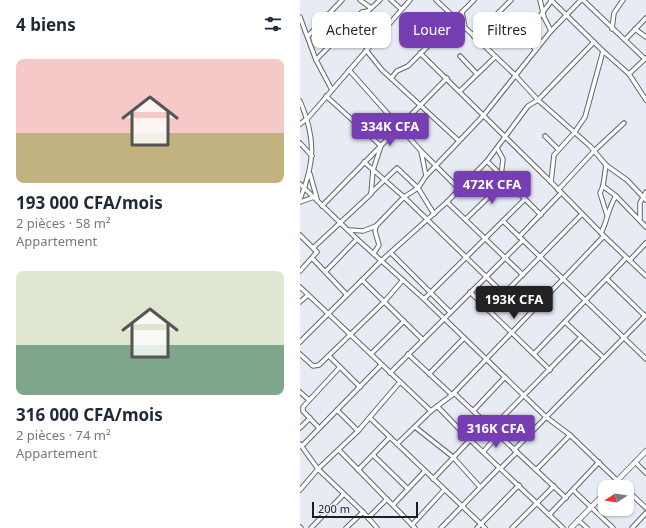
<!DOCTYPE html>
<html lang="fr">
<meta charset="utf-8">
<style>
body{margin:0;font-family:"Noto Sans",sans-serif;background:#f6f6f7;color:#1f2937;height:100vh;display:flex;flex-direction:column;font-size:15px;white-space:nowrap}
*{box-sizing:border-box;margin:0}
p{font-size:13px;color:#747a83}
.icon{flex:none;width:22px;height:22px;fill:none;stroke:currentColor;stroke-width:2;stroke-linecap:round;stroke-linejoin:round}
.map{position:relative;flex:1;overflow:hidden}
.details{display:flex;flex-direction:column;background:#fff;width:300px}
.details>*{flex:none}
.banner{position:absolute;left:12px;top:12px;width:274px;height:36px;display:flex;gap:8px}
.needle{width:26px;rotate:258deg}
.controls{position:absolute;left:298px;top:480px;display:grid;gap:8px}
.controls a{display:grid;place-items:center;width:36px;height:36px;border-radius:8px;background:#fff;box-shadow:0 1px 3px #0004;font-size:20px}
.scale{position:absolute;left:12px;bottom:10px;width:106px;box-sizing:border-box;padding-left:4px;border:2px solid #1d1e21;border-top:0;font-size:11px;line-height:14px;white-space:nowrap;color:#1d1e21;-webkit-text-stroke:3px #e7ebf3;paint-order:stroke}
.price{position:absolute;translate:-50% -34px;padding:0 9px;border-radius:4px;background:#773db3;color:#fff;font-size:13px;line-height:26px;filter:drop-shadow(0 1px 2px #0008)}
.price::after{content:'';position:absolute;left:50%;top:24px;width:12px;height:9px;margin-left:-6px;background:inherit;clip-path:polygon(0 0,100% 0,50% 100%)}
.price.current{background:#222;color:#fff}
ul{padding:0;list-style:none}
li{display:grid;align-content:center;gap:8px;height:212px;padding:0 16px}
li span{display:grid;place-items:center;height:124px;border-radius:8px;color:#555}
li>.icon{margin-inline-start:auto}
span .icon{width:72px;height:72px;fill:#fffc;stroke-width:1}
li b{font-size:17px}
h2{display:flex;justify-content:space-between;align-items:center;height:48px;padding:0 16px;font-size:17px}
.tag{padding:0 14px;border-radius:8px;background:#fff;box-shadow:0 1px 3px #0004;font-size:14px;line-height:36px}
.tag.current{background:#773db3;color:#fff}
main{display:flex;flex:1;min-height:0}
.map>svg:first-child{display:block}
</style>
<main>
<section class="details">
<h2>4 biens<svg class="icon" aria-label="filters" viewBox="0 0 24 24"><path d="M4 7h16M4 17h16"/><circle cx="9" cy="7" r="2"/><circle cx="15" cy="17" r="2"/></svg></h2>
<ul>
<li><span style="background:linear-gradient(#f6c9c9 60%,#c2b280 0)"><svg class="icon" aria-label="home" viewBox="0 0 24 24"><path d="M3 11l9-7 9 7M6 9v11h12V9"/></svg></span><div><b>193 000 CFA/mois</b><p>2 pièces · 58 m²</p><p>Appartement</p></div></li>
<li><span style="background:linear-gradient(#dfe7d0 60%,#7fa58c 0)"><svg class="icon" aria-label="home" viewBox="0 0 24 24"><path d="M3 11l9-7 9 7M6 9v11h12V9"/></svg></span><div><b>316 000 CFA/mois</b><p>2 pièces · 74 m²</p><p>Appartement</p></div></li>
</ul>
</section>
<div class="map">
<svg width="346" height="528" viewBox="0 0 346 528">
<rect width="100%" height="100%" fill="#e7ebf3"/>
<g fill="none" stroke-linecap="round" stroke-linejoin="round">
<defs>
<g id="minor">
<polyline points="60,0 71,8"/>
<polyline points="91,0 101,9"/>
<polyline points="240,0 244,17 251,31"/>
<polyline points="251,0 303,51 329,74 346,100"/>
<polyline points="283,0 345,59"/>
<polyline points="68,11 70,23 79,35"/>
<polyline points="162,12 165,28"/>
<polyline points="0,17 16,60 32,90"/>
<polyline points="312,29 314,13 323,0"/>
<polyline points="335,29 346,37"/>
<polyline points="8,36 42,0"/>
<polyline points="174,37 211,0"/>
<polyline points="325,40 346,18"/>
<polyline points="294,42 238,100 290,146 306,165 327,180 346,200"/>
<polyline points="66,50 82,70 159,141"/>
<polyline points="236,50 227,40 228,32 252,0"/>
<polyline points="120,53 251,182 304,236 346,276"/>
<polyline points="160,56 177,74"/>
<polyline points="16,60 62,12 68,11 80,0"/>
<polyline points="49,70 121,151 160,190"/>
<polyline points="329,74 346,58"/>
<polyline points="92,77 97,71 108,66 174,0"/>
<polyline points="160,91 195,57"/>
<path d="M0,101C16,138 15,163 0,199"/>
<polyline points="0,124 8,118 110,0"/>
<polyline points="245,136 258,149"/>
<polyline points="0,143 12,156"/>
<polyline points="197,148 203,159 201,176"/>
<polyline points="121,151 126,176"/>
<polyline points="187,161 241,215"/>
<polyline points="64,162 104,197 204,294"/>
<polyline points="306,165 303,186 300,193 307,215"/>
<polyline points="10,174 17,199"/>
<polyline points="251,182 254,155 274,133 285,117 303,51"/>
<polyline points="0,184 57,239 124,299 246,417 270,435 324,487"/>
<polyline points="303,186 316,196 346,227"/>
<polyline points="258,190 294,151 324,123"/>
<polyline points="71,193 97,168 118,188 134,214"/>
<polyline points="0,202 14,197"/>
<polyline points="147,202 223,275"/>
<polyline points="22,206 147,78"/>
<polyline points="166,219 206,180"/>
<polyline points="340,219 340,203 346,192"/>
<polyline points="203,221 346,359"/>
<polyline points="49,230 63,231 76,226"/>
<path d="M301,233C308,220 307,210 316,196"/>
<polyline points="0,235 17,252 0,271"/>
<polyline points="219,237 261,193"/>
<polyline points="13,248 71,194 73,170 81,146 26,96"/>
<polyline points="74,253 79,245 75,231 76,226 104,197 118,188 126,176 183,116 251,31 281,0"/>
<polyline points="91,253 150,312"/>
<polyline points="12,258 47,295"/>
<polyline points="330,260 346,243"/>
<polyline points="26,271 57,239"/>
<polyline points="307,279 345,316"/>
<polyline points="62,280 123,340"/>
<polyline points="0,287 131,411"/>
<polyline points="170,292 250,370"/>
<polyline points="124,299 225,199"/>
<polyline points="0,302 8,295"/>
<polyline points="188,310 282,214"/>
<polyline points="265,322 304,358"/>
<polyline points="0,342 82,260 147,202 187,161 228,106 238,100 215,75 136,0"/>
<polyline points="0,354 13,366 19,365 84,302 103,280"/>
<polyline points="71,354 104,321"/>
<polyline points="108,354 152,395"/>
<polyline points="234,354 326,258"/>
<polyline points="30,357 60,387"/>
<polyline points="90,373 223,240"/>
<polyline points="129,374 164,338"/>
<polyline points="0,392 9,400"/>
<polyline points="154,393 266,498"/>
<polyline points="137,406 166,436 263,528"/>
<polyline points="37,410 58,431"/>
<polyline points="173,411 205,377"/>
<polyline points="70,418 185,528"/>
<polyline points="115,427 153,457 180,487"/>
<polyline points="0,428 10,418"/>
<polyline points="19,428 3,411 3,407 40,367"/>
<polyline points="191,429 281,337"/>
<polyline points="166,436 182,419"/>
<polyline points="0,444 18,469 63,512 77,528"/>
<polyline points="97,444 131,411 152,395 304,236"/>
<polyline points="2,446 81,365"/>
<polyline points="39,450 115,528"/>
<polyline points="214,450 346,315"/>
<polyline points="183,452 198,435"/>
<polyline points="73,455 108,489"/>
<polyline points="335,462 346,473"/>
<polyline points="201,468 217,452"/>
<polyline points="237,469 270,435"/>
<polyline points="58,470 90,437"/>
<polyline points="133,479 170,440"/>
<polyline points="0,490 18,469 58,431 100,382"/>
<polyline points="273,490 313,528"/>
<polyline points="327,490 346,508"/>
<polyline points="93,505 125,471"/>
<polyline points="249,515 299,462"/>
<polyline points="68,518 87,499"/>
<polyline points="278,520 287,528"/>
<polyline points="112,525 144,490"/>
<polyline points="0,527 1,528"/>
<polyline points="11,528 43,495"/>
<polyline points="46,528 63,512"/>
<polyline points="141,528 199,468"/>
<polyline points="177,528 219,485"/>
<polyline points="212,528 254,486"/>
<polyline points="332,528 346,513"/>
</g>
<g id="major">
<polyline points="311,487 346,451"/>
<polyline points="271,528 305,493"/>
</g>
</defs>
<!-- minor casing -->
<use href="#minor" stroke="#61656b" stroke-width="5.5"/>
<!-- major casing -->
<use href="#major" stroke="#61656b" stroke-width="6"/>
<!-- minor -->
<use href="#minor" stroke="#fff" stroke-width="3.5"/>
<!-- major -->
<use href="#major" stroke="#fff" stroke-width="4.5"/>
</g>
</svg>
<div class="controls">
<a><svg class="needle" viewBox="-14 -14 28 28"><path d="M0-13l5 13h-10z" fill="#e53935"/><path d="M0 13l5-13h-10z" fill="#747a83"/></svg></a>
</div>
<div class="scale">200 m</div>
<b class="price" style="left:90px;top:147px">334K CFA</b>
<b class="price" style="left:192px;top:205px">472K CFA</b>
<b class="price current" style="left:214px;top:320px">193K CFA</b>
<b class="price" style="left:196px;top:449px">316K CFA</b>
<div class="banner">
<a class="tag">Acheter</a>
<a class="tag current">Louer</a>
<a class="tag">Filtres</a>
</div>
</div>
</main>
